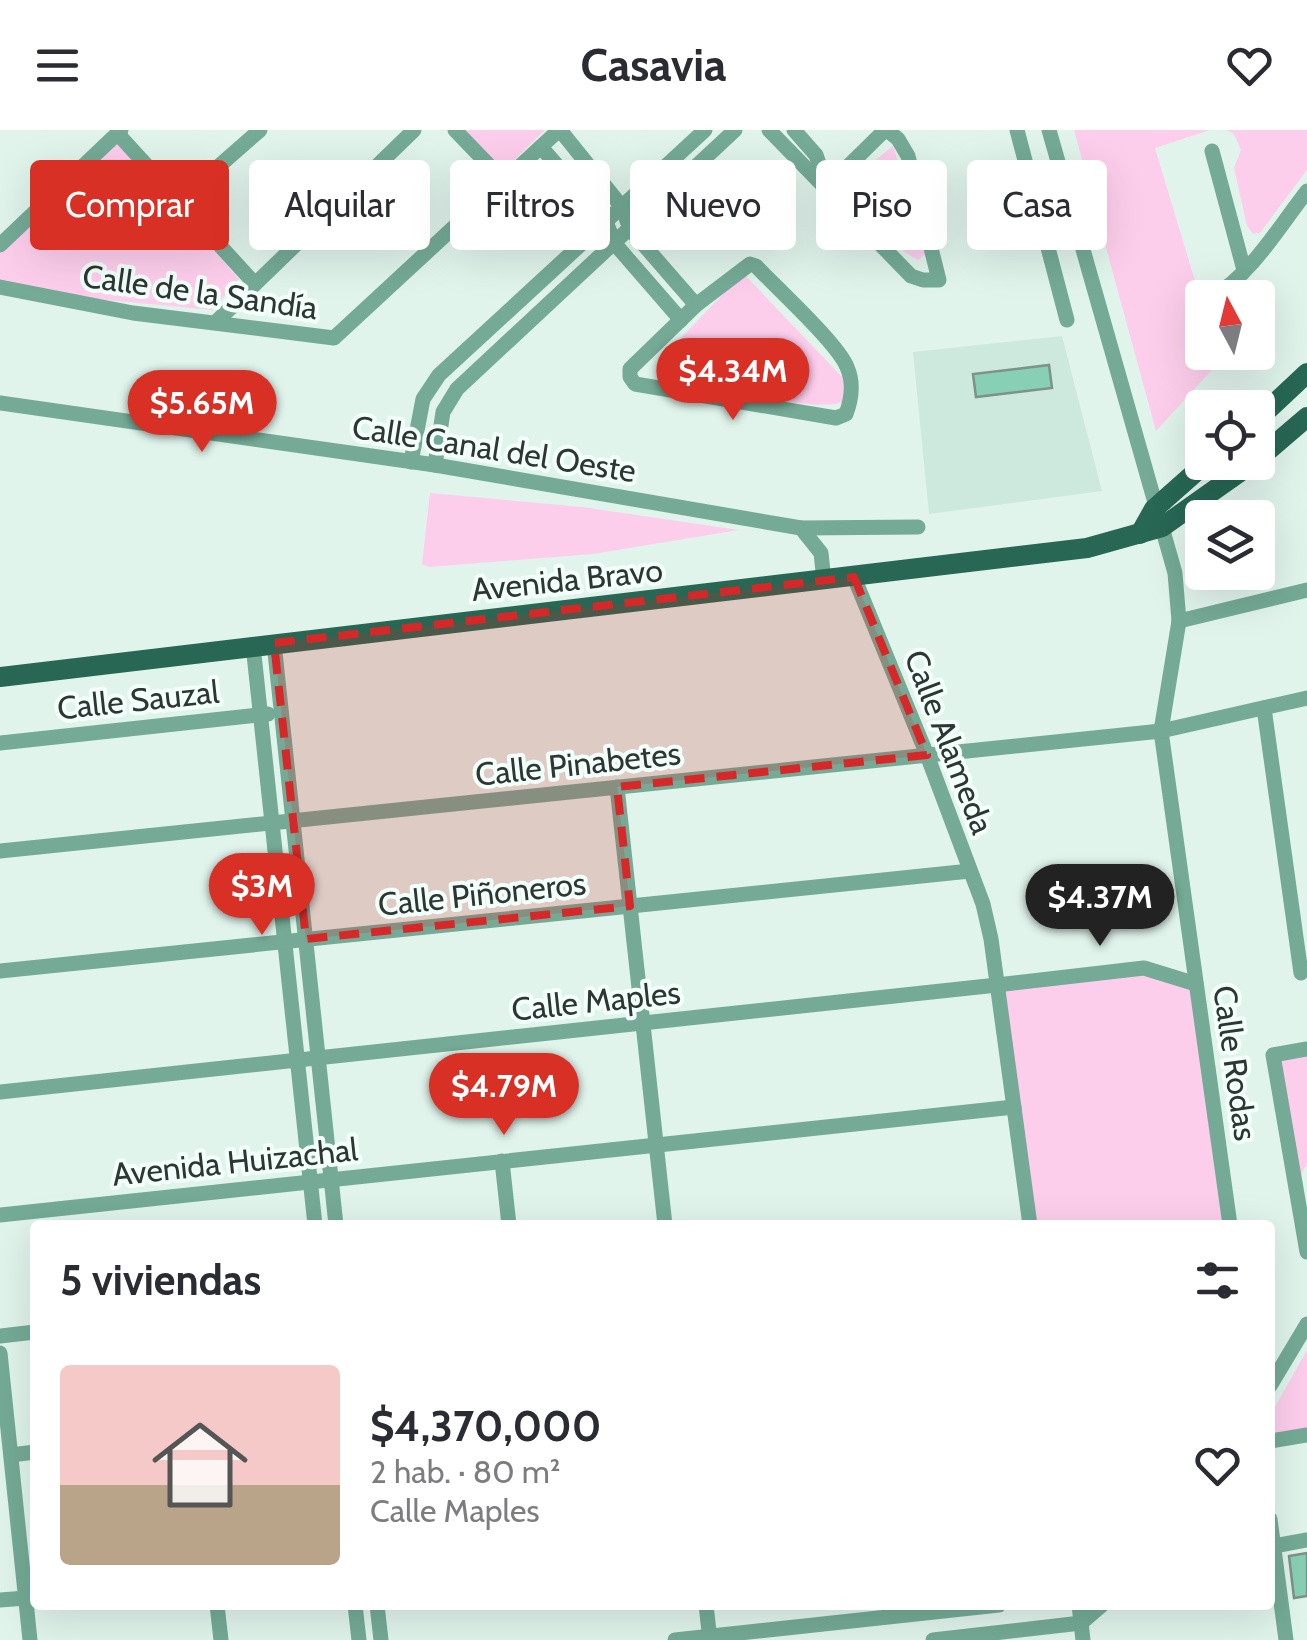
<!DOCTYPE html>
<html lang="es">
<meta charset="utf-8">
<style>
body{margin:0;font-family:Cabin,sans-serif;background:#f2f2f3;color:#2b2b33;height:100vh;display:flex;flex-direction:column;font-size:38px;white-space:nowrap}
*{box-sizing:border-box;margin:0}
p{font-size:32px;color:#7c7c81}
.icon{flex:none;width:55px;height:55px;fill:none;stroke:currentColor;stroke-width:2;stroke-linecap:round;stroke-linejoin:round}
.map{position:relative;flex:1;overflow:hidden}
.sheet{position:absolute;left:30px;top:1090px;width:1245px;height:390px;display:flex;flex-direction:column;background:#fff;border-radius:10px;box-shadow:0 10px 40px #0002}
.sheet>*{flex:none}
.top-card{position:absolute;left:30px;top:30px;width:1248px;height:90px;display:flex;gap:20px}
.needle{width:65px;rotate:353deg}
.tools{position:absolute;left:1185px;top:150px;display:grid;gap:20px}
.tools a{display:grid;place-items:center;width:90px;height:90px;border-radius:10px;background:#fff;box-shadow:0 10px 40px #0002;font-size:50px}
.price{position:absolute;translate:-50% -85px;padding:0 22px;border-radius:35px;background:#d93025;color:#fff;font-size:32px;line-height:65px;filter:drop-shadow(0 2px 5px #0008)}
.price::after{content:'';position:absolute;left:50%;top:60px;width:30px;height:22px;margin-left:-15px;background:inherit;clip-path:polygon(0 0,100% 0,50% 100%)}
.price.selected{background:#222;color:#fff}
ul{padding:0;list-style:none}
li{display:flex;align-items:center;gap:30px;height:250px;padding:0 30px}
li span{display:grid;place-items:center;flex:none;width:280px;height:200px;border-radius:10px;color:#555}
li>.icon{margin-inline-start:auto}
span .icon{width:120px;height:120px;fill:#fffc;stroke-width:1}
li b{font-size:42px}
h2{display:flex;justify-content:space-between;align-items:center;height:120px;padding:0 30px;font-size:42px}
.chip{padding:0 35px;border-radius:10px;background:#fff;box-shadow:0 10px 40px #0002;font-size:35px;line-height:90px}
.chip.selected{background:#d93025;color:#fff}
header{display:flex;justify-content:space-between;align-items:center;height:130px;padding:0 30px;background:#fff;font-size:45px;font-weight:800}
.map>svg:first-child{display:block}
</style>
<header><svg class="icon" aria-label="menu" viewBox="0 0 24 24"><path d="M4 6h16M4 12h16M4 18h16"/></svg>Casavia<svg class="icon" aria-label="heart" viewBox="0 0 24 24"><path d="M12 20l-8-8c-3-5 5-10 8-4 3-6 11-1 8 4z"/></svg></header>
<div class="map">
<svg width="1307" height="1510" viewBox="0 0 1307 1510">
<rect width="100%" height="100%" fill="#e0f4ec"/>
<!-- built -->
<polygon fill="#cde9de" points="1062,206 1102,361 929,384 913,222"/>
<!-- green -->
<g fill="#fdceec">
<polygon points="464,0 545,0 503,41"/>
<polygon points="1074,0 1210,0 1155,18 1202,174 1202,222 1217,223 1220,231 1156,301"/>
<polygon points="1226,0 1307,0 1307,40 1260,103 1253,104 1247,96 1234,38 1241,20 1234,4"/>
<polygon points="116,8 239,149 212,180 97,169 0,151 0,120"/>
<polygon points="893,16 927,123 918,130 906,123 844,56"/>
<path d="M743,143L843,248L844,271C821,286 697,253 664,246L660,230Z"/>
<polygon points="430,363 582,377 739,400 593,424 429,437 422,434"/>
<polygon points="1143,840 1194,855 1228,1095 1031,1095 999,857"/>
<polygon points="1307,921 1307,1034 1298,1050 1275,927"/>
<polygon points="1307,1220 1307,1301 1270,1308 1270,1286"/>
</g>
<!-- building -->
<g fill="#87d0b6" stroke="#7f918a" stroke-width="2.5">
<polygon points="1049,235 1052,258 976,267 973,244"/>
<polygon points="1307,1423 1307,1466 1294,1468 1289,1426"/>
</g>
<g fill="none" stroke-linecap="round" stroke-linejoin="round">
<!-- minor -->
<g stroke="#74aa96" stroke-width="15">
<polyline points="455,0 504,51"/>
<polyline points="560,0 622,77 630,99 696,175"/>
<polyline points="769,0 911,146 923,150 939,150 908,26 898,9 887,0"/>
<polyline points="794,0 816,25 827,57"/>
<polyline points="1017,0 1067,190"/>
<polyline points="1049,0 1175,443 1179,491 1161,601 1230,1095"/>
<polyline points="117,3 255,154"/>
<polyline points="541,17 606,92 615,114 681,190"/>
<polyline points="1212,21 1244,140"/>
<polyline points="827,57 885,0"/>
<polyline points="179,71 260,0"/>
<polyline points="0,115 121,0"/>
<path d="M750,134L756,136C777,158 838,214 847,237C854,253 852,268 846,284L836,288L635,254L630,247V239L696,175Z"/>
<polyline points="0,157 133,183 334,208 559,0"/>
<path d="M1211,168C1251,145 1279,97 1307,61"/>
<polyline points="216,192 414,0"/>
<polyline points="0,273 435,335 801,398 821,423 824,451"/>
<polyline points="411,332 423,269 439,245 705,0"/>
<polyline points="435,335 443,282 457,259 735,0"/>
<polyline points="801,398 918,397"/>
<polyline points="854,447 927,625 983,774 991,809 1030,1095"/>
<polyline points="1179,491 1307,460"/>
<polyline points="274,513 336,1095"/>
<polyline points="253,515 315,1095"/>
<polyline points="1264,578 1301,843"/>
<polyline points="0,613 268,584"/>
<polyline points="617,657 665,1095"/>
<polyline points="0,721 1161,601 1307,568"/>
<polyline points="0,841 970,741"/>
<polyline points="1307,919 1273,925 1307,1122"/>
<polyline points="0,962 997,855 1144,838 1196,854"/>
<polyline points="502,1031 509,1095"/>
<polyline points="0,1085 1014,977"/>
<polyline points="0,1206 35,1202"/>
<polyline points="0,1223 30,1510"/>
<polyline points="1270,1256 1307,1194"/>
<polyline points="1270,1311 1307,1305"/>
<polyline points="11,1325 35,1322"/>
<polyline points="1270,1389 1286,1510"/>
<polyline points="1274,1416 1307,1410"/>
<polyline points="0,1470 26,1468"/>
<polyline points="217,1475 221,1510"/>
<polyline points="355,1475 359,1510"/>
<polyline points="377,1475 381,1510"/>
<polyline points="706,1475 710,1510"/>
<polyline points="1079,1475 1083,1510"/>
<polyline points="675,1510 999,1475"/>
<polyline points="933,1510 1081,1493 1102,1475"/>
</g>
<!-- major -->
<g stroke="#276753" stroke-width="20">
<polyline points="1258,289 1307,243"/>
<polyline points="1258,329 1307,287"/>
<polyline points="1140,404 1154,379 1207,332"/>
<polyline points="0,547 1087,418 1162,397 1254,332"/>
</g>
</g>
<!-- marked area -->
<path fill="#d62828" fill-opacity="0.2" stroke="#d62828" stroke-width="8" stroke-dasharray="20 12" stroke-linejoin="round" d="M854,447L927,625L617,657L630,776L306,809L274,513Z"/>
<g text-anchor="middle" stroke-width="8" stroke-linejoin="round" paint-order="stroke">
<!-- street labels -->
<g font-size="32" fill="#2e3633" stroke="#f3fffa">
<text transform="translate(200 162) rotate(8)" y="11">Calle de la Sandía</text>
<text transform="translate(494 319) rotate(9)" y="11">Calle Canal del Oeste</text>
<text transform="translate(567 450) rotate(-6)" y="11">Avenida Bravo</text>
<text transform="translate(138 570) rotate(-6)" y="11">Calle Sauzal</text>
<text transform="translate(949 612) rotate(69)" y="11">Calle Alameda</text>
<text transform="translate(578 634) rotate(-6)" y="11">Calle Pinabetes</text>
<text transform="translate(482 764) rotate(-6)" y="11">Calle Piñoneros</text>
<text transform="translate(596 871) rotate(-6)" y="11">Calle Maples</text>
<text transform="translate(1235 933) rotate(82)" y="11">Calle Rodas</text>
<text transform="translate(235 1032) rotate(-6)" y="11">Avenida Huizachal</text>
</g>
</g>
</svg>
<div class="tools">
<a><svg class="needle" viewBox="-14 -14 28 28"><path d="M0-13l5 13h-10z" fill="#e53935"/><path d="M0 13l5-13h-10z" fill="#7c7c81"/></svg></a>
<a><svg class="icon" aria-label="locate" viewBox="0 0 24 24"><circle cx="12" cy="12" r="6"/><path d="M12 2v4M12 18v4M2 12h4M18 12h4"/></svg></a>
<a><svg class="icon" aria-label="layers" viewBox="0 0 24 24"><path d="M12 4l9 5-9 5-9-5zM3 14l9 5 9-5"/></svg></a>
</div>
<b class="price" style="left:733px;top:293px">$4.34M</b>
<b class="price" style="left:202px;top:325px">$5.65M</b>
<b class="price" style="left:262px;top:808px">$3M</b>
<b class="price selected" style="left:1100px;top:819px">$4.37M</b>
<b class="price" style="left:504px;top:1008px">$4.79M</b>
<div class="top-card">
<a class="chip selected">Comprar</a>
<a class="chip">Alquilar</a>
<a class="chip">Filtros</a>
<a class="chip">Nuevo</a>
<a class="chip">Piso</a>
<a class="chip">Casa</a>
</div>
<section class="sheet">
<h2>5 viviendas<svg class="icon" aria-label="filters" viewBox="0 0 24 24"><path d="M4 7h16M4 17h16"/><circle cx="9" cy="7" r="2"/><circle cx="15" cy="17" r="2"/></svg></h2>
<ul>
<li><span style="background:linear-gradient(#f6c9c9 60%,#b9a48a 0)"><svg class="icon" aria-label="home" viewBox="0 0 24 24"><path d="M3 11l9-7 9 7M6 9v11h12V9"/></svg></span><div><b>$4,370,000</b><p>2 hab. · 80 m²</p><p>Calle Maples</p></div><svg class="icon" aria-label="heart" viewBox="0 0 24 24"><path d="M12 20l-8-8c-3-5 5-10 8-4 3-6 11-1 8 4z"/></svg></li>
</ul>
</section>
</div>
